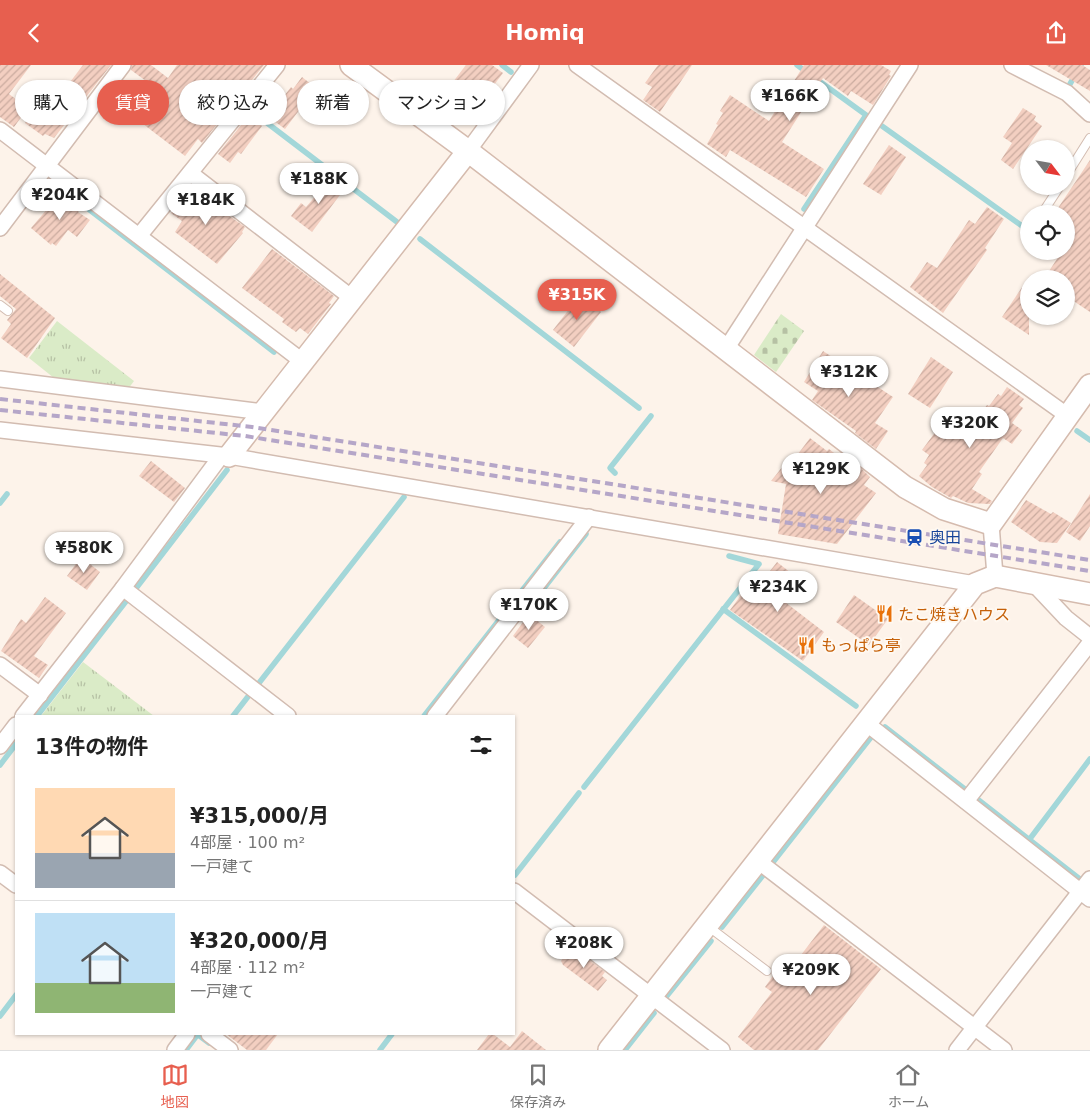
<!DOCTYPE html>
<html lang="ja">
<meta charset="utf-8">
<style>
body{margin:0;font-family:"DejaVu Sans","Noto Sans JP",sans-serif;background:#f2f2f2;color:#222;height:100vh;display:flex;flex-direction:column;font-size:19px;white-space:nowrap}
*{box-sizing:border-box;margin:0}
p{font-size:16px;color:#767676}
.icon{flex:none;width:28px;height:28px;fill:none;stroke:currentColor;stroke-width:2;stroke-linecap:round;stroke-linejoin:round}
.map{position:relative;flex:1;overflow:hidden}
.panel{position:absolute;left:15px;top:650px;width:500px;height:320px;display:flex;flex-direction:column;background:#fff;border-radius:0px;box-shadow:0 1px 4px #0004}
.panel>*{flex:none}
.banner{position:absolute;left:15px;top:15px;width:500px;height:45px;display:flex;gap:10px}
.needle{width:32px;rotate:121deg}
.buttons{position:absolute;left:1020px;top:75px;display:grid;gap:10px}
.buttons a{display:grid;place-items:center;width:55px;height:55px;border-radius:50%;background:#fff;box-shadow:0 1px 4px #0004;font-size:25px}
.price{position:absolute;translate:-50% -42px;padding:0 11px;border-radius:18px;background:#fff;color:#222;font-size:16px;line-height:32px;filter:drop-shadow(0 1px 2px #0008)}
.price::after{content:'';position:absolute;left:50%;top:30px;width:15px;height:11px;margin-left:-8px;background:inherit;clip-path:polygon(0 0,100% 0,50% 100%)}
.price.selected{background:#e75f4f;color:#fff}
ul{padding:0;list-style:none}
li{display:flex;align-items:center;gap:15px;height:125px;padding:0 20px}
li+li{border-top:1px solid #e0e0e0}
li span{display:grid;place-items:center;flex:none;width:140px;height:100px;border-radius:0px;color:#555}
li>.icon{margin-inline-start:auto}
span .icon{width:60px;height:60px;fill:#fffc;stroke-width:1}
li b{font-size:21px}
h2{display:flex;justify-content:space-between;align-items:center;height:60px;padding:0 20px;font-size:21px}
.chip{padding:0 18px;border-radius:22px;background:#fff;box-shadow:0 1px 4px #0004;font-size:18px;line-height:45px}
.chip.selected{background:#e75f4f;color:#fff}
header{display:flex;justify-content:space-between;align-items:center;height:65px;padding:0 20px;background:#e75f4f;color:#fff;font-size:22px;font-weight:700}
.dock{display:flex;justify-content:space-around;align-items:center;height:70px;border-top:1px solid #e0e0e0;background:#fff;font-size:14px;color:#767676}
.dock a{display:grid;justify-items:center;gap:2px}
.dock .selected{color:#e75f4f}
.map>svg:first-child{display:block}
</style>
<header><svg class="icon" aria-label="back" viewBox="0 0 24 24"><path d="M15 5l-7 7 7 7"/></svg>Homiq<svg class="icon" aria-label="share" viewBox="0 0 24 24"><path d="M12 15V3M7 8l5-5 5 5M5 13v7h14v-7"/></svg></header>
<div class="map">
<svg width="1090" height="985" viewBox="0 0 1090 985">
<defs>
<pattern id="grass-tufts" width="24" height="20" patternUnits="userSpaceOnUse" patternTransform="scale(1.25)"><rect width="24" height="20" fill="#daebc7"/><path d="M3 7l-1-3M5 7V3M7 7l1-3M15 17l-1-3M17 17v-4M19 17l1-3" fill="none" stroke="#b6c1a4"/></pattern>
<pattern id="cemetery-stones" width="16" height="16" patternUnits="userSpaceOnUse" patternTransform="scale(1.25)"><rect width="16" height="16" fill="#daebc7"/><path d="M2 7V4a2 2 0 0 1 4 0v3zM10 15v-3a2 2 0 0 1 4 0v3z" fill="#b6c1a4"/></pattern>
<pattern id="building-hatch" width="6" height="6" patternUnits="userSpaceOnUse" patternTransform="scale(1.25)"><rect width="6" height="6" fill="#f3cfc1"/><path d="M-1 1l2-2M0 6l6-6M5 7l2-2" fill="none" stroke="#caab9f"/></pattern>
</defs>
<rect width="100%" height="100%" fill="#fdf3ea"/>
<!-- grass -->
<g fill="url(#grass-tufts)">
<polygon points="57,256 134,316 128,324 59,317 29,293"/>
<polygon points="83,597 154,651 41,651"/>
</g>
<!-- cemetery -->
<polygon fill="url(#cemetery-stones)" points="781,249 804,266 776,307 754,290"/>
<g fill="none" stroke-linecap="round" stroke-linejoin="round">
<!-- stream -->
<g stroke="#a3d7d9" stroke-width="5.5">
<polyline points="502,0 511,7"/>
<polyline points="797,0 808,8"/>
<polyline points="1070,19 1081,0"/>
<polyline points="250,45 397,157"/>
<polyline points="882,61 1029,166"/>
<polyline points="56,119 274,287"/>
<polyline points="804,144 866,50 815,13"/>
<polyline points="420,174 639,343"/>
<polyline points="1077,366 1090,375"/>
<polyline points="615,408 610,403 651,351"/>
<polyline points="0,438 7,429"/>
<polyline points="137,522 227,405"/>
<polyline points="723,544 856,641"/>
<polyline points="523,550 586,469"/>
<polyline points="259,618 404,432"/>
<polyline points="37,651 127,535"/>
<polyline points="233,651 250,629"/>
<polyline points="424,651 560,477"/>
<polyline points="885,662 966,725"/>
<polyline points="0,700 16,679"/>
<polyline points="584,722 759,499 729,491"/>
<polyline points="976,733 1081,815"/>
<polyline points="1029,775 1090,694"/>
<polyline points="770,801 872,671"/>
<polyline points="515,810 579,728"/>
<polyline points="722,862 764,809"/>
<polyline points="666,932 711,876"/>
<polyline points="0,951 16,930"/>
<polyline points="197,969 209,978"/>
<polyline points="186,985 198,969"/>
<polyline points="380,985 392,969"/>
<polyline points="625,985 654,948"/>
</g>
</g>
<!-- building -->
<g fill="url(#building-hatch)">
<polygon points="0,0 31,0 9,29 28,43 14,62 0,52"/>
<polygon points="83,0 111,0 54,73 45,69 43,71 25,58 52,22 61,29"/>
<polygon points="132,0 151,0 168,13 177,0 264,0 202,78 198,74 185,91 126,46 146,16 131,5"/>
<polygon points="466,0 492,0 503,8 485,32 475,25 468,34 463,31 459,36 446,26"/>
<polygon points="658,0 692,0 660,47 643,35 652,22 645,18"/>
<polygon points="804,0 881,0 891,6 889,10 891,11 873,40 851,26 848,31 823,13 782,77 824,104 806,132 730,85 726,92 707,79 718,60 716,59 723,48 720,46 730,30 769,56"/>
<polygon points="1046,0 1082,0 1090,5 1090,26"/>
<polygon points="302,12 316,23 285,64 266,50 282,30 284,31 291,22 293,24"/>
<polygon points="1023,43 1036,51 1034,55 1042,61 1013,104 1001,95 1012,78 1003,72"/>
<polygon points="249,50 262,61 241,89 238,87 230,98 218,89"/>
<polygon points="889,80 906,92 881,130 863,119"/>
<polygon points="1090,95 1090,247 1066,231 1066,214 1044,214 1062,186 1066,186 1066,149 1054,149"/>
<polygon points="332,112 346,122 312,167 291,151 301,138 306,142"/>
<polygon points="190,123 245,162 242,167 243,168 217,199 175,167 182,156 171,148"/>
<polygon points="60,129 80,144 78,147 90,155 77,172 68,165 56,181 52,178 51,180 31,163"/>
<polygon points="987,142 1004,154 985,183 987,185 943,248 910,222 927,197 937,203 969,155 975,159"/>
<polygon points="272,184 334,231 329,238 331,239 308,269 300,263 296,267 282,257 284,254 242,223"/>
<polygon points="0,209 55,253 27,293 1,273 11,259 7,255 16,244 0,231"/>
<polygon points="1029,212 1029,270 1002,252"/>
<polygon points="580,230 601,247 574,282 553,265"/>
<polygon points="823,286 893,332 875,358 888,366 876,384 855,368 856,366 812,335 818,326 804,317"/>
<polygon points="931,292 953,307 930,343 908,329"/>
<polygon points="1007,322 1024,334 1019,340 1023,343 1012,358 1022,365 1012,379 1003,373 979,407 982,409 972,424 992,436 990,439 968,438 953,431 951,433 932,422 919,411 927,400 924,398 929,390 922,385 942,358 963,373 987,340 989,341 998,329 1001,331"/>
<polygon points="810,373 827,386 829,384 839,392 841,389 863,405 870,412 864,420 876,428 837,479 778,469 786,419 771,416 792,390 795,393"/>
<polygon points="151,396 185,423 174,437 139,411"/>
<polygon points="1090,429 1090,461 1080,476 1066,467"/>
<polygon points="1026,435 1051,449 1053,447 1071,458 1057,478 1040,477 1011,457"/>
<polygon points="81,492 100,507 87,525 67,511"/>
<polygon points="777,497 791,508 788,512 798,520 785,537 824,567 803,596 730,545 752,515 759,520"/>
<polygon points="854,530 888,554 869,580 836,557"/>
<polygon points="45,532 66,548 34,591 48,600 39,613 1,586 21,554 26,558"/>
<polygon points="529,549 545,562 528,583 513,571"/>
<polygon points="824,860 881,904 818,985 754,985 738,972 772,927 765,922 780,901 788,907"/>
<polygon points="572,882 605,907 602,911 607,915 598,926 563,900 561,896"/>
<polygon points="522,966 546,985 477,985 489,969 493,969 510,982"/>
<polygon points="226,969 278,969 266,985 247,985"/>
</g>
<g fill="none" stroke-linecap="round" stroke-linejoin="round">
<defs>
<g id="lane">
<polyline points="1066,111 1090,73"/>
<polyline points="1043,147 1060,121"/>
<polyline points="0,240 8,246"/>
<polyline points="709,862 767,906"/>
</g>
<g id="street">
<polyline points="577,0 1068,351"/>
<polyline points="1012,0 1067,28 1090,49"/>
<polyline points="0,65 302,296"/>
<polyline points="468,86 531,0"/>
<polyline points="190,108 352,233"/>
<polyline points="0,163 123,0"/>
<polyline points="139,171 277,0"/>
<polyline points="726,284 910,0"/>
<polyline points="0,314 263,347"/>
<polyline points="0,365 229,391 975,519"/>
<polyline points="991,459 995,511"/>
<polyline points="1034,519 1066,553 1090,572"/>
<polyline points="123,523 288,651"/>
<polyline points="0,600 40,630"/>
<polyline points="23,651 123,523 221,391"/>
<polyline points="435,651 589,452"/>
<polyline points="866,658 1090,834"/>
<polyline points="0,681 16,660"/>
<polyline points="966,736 1090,578"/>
<polyline points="758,796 1004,985"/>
<polyline points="0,808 16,820"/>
<polyline points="514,826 722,985"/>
<polyline points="209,969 230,985"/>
<polyline points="175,985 187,969"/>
<polyline points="957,985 1090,814"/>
</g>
<g id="secondary">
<polyline points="351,0 468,86 905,422 944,444 991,459 1090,320"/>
<polyline points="229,391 468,86"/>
<polyline points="609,985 975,519 995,511 1090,529"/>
</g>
</defs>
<!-- lane casing -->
<use href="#lane" stroke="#d2bcb1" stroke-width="10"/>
<!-- street casing -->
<use href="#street" stroke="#d2bcb1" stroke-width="18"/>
<!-- secondary casing -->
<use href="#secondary" stroke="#d5bbae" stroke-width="24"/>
<!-- lane -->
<use href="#lane" stroke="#fff" stroke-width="8"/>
<!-- street -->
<use href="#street" stroke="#fff" stroke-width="15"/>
<!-- secondary -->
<use href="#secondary" stroke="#fff" stroke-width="21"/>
<!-- rail -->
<g stroke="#b5a6c8" stroke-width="4" stroke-dasharray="8 5" stroke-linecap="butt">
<polyline points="0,334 252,362 1090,495"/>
<polyline points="0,345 245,371 1090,506"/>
</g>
</g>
<!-- icons -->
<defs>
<symbol id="station-bare" viewBox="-9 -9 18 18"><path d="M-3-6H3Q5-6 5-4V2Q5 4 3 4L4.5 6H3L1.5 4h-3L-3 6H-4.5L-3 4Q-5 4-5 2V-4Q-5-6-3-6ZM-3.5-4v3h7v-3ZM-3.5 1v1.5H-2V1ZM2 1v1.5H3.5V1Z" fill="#1a4fb4" stroke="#fff8f0" stroke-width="2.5" paint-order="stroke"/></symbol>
<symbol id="restaurant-bare" viewBox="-9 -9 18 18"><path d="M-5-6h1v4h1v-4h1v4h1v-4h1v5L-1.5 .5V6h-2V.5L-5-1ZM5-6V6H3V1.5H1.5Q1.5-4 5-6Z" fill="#e8710a" stroke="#fff8f0" stroke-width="2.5" paint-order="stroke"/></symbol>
</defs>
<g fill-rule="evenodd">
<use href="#station-bare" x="902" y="460" width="25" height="25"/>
<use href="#restaurant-bare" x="872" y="536" width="25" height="25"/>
<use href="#restaurant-bare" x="794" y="568" width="25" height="25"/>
</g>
<g text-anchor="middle" stroke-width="4" stroke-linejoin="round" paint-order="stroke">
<!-- transit labels -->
<g font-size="16" fill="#164399" stroke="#fff8f0" text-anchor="start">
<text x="929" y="478">奥田</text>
</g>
<!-- food labels -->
<g font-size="16" fill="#c56008" stroke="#fff8f0" text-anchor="start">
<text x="898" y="555">たこ焼きハウス</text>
<text x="821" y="586">もっぱら亭</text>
</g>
</g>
</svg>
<div class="buttons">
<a><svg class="needle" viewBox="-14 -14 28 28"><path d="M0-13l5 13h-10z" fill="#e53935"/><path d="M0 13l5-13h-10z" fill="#767676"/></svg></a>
<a><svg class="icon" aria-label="locate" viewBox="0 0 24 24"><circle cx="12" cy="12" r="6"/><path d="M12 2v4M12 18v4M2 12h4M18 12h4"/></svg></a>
<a><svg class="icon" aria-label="layers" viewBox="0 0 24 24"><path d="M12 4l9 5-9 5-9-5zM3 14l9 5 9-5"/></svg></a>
</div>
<b class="price" style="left:790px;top:57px">¥166K</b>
<b class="price" style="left:319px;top:140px">¥188K</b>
<b class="price" style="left:60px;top:156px">¥204K</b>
<b class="price" style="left:206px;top:161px">¥184K</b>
<b class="price selected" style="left:577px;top:256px">¥315K</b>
<b class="price" style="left:849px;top:333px">¥312K</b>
<b class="price" style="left:970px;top:384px">¥320K</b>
<b class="price" style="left:821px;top:430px">¥129K</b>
<b class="price" style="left:84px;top:509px">¥580K</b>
<b class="price" style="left:778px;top:548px">¥234K</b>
<b class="price" style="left:529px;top:566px">¥170K</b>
<b class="price" style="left:584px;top:904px">¥208K</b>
<b class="price" style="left:811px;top:931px">¥209K</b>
<div class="banner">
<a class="chip">購入</a>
<a class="chip selected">賃貸</a>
<a class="chip">絞り込み</a>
<a class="chip">新着</a>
<a class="chip">マンション</a>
</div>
<section class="panel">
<h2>13件の物件<svg class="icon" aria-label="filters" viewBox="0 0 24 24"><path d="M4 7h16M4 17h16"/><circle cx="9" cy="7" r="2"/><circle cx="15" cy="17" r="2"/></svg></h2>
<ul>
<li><span style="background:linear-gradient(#ffd9b3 65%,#9aa5b1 0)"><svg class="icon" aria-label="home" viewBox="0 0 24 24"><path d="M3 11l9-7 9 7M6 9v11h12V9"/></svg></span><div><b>¥315,000/月</b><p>4部屋 · 100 m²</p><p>一戸建て</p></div></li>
<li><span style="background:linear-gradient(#bfe0f5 70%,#8fb573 0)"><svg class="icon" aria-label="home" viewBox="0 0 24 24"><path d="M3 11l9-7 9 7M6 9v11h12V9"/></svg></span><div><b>¥320,000/月</b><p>4部屋 · 112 m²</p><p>一戸建て</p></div></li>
</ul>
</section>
</div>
<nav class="dock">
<a class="selected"><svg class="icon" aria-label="map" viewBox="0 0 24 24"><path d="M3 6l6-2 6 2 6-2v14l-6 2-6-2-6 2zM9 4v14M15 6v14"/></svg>地図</a>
<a><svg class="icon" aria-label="saved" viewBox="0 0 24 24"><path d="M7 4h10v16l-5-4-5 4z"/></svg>保存済み</a>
<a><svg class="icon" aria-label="home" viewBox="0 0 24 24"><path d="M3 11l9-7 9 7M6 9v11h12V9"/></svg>ホーム</a>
</nav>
